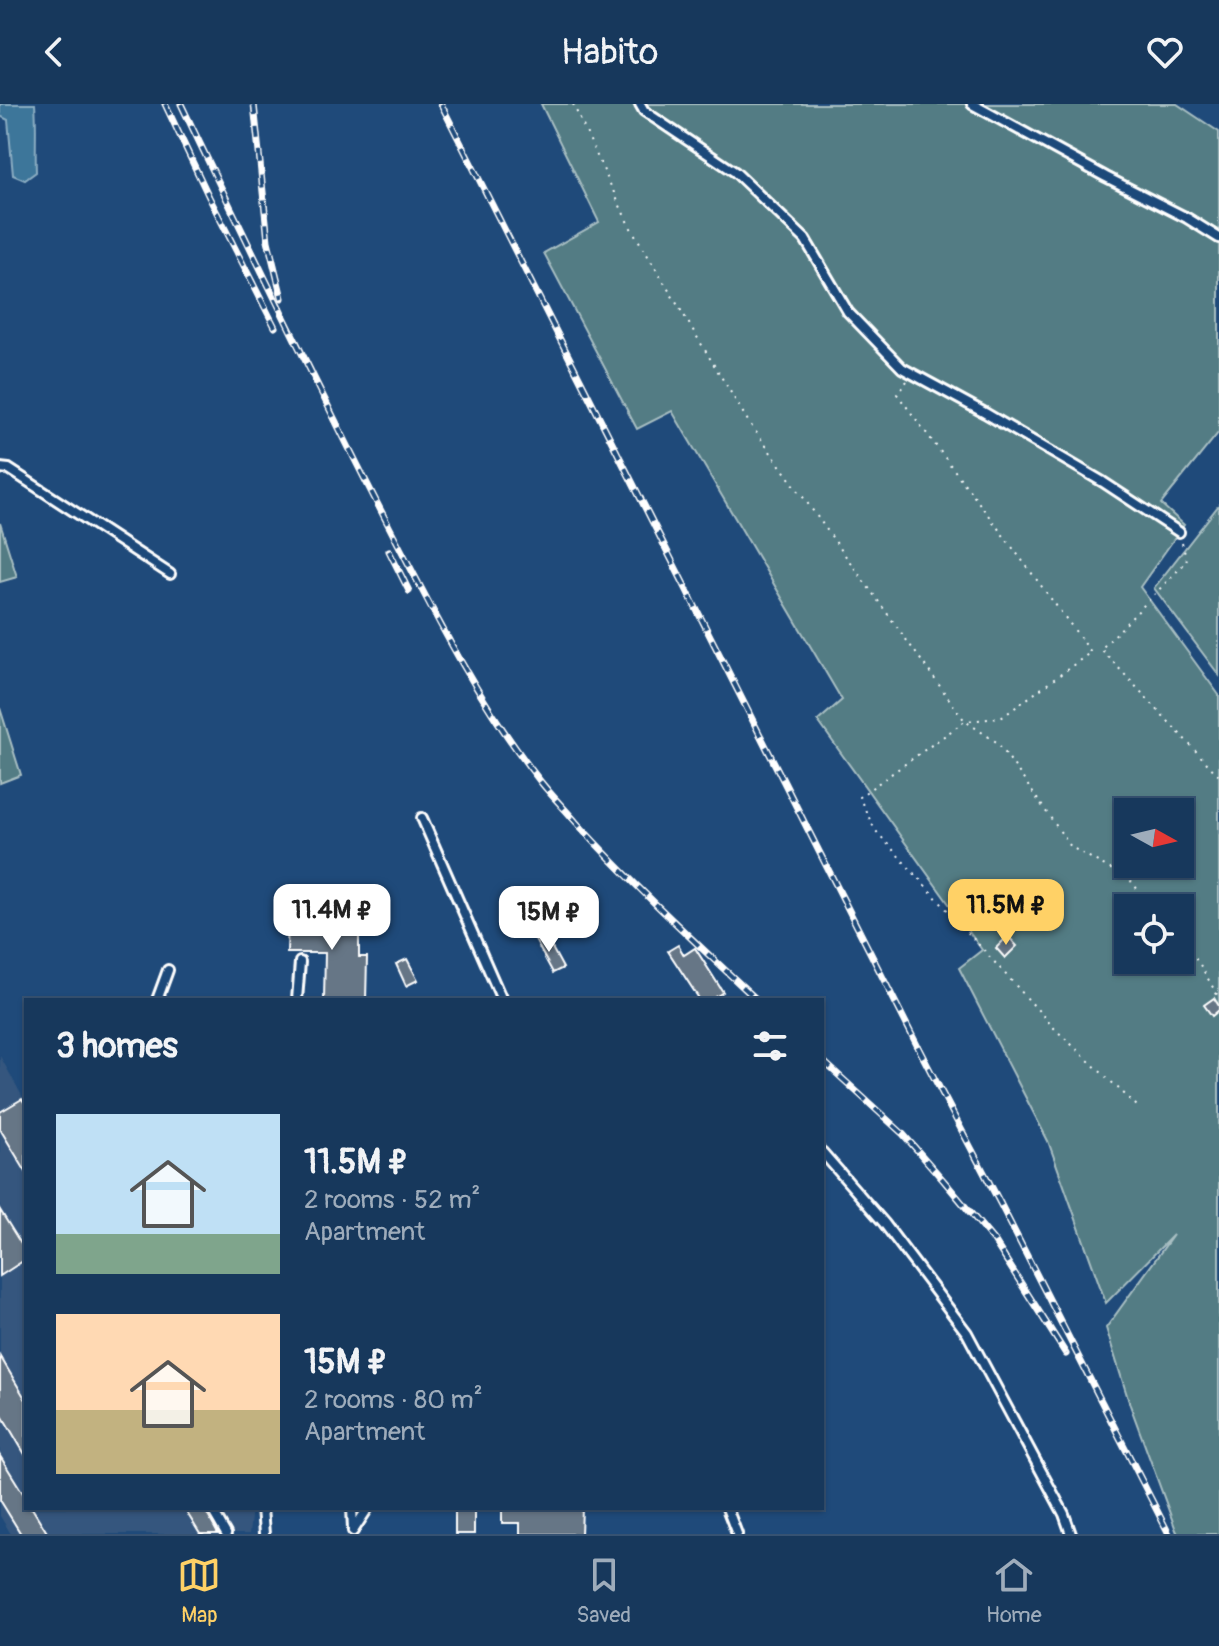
<!DOCTYPE html>
<meta charset="utf-8">
<style>
body{margin:0;font-family:Pangolin,sans-serif;background:#244365;color:#f1f3f6;height:100vh;display:flex;flex-direction:column;font-size:30px;white-space:nowrap}
*{box-sizing:border-box;margin:0}
p{font-size:26px;color:#9eacbb}
.icon{flex:none;width:44px;height:44px;fill:none;stroke:currentColor;stroke-width:2;stroke-linecap:round;stroke-linejoin:round}
.map{position:relative;flex:1;overflow:hidden}
.side{position:absolute;left:24px;top:894px;width:800px;height:512px;display:flex;flex-direction:column;background:#17385c;border-radius:0px;box-shadow:0 2px 6px #0004,0 0 0 2px #365272}
.side>*{flex:none}
.needle{width:52px;rotate:98deg}
.controls{position:absolute;left:1114px;top:694px;display:grid;gap:16px}
.controls a{display:grid;place-items:center;width:80px;height:80px;border-radius:0px;background:#17385c;box-shadow:0 2px 6px #0004,0 0 0 2px #365272;font-size:40px}
.price{position:absolute;translate:-50% -68px;padding:0 18px;border-radius:16px;background:#fff;color:#222;font-size:26px;line-height:52px;filter:drop-shadow(0 2px 4px #0008)}
.price::after{content:'';position:absolute;left:50%;top:48px;width:24px;height:18px;margin-left:-12px;background:inherit;clip-path:polygon(0 0,100% 0,50% 100%)}
.price.active{background:#ffd166;color:#111}
ul{padding:0;list-style:none}
li{display:flex;align-items:center;gap:24px;height:200px;padding:0 32px}
li span{display:grid;place-items:center;flex:none;width:224px;height:160px;border-radius:0px;color:#555}
li>.icon{margin-inline-start:auto}
span .icon{width:96px;height:96px;fill:#fffc;stroke-width:1}
li b{font-size:34px}
h2{display:flex;justify-content:space-between;align-items:center;height:96px;padding:0 32px;font-size:34px}
header{display:flex;justify-content:space-between;align-items:center;height:104px;padding:0 32px;background:#17385c;font-size:36px;font-weight:600}
.dock{display:flex;justify-content:space-around;align-items:center;height:112px;border-top:2px solid #365272;background:#17385c;font-size:22px;color:#9eacbb}
.dock a{display:grid;justify-items:center;gap:4px}
.dock .active{color:#ffd166}
.map>svg:first-child{display:block}
</style>
<header><svg class="icon" aria-label="back" viewBox="0 0 24 24"><path d="M15 5l-7 7 7 7"/></svg>Habito<svg class="icon" aria-label="heart" viewBox="0 0 24 24"><path d="M12 20l-8-8c-3-5 5-10 8-4 3-6 11-1 8 4z"/></svg></header>
<div class="map">
<svg width="1219" height="1430" viewBox="0 0 1219 1430">
<rect width="100%" height="100%" fill="#1f4a7a"/>
<filter id="ink" filterUnits="userSpaceOnUse"><feTurbulence type="fractalNoise" baseFrequency=".0125" numOctaves="2"/><feDisplacementMap in="SourceGraphic" scale="16" xChannelSelector="R" yChannelSelector="G"/><feConvolveMatrix kernelMatrix="1 2 1 2 8 2 1 2 1" color-interpolation-filters="sRGB"/></filter>
<g filter="url(#ink)">
<!-- built -->
<g fill="#34577e">
<polygon points="0,952 26,999 26,1404 185,1404 200,1430 11,1430 0,1412"/>
<polygon points="205,1404 252,1404 249,1430 218,1430 220,1428"/>
</g>
<!-- green -->
<g fill="#527c84" stroke="#a8bec2" stroke-width="2" fill-rule="evenodd">
<path d="M541,0H1177L1219,28V328L1161,400L1184,421L1140,483L1219,591V1430H1178L1176,1426L1130,1301L1106,1224L1173,1131L1106,1199L1048,1037L959,864L982,846L818,617L842,596L672,307L637,325L544,149L599,118ZM1128,708H1180V760H1128ZM1128,804H1180V856H1128Z"/>
<polygon points="1219,401 1219,571 1154,484"/>
<polygon points="0,419 17,473 0,478"/>
<polygon points="0,604 21,671 0,679"/>
</g>
<!-- water -->
<path fill="#3e769a" stroke="#8badc2" stroke-width="2" d="M0,0H35C37,23 35,45 36,68L25,76L13,71L8,16L0,12Z"/>
<!-- building -->
<g fill="#667686" stroke="#fff" stroke-width="2">
<polygon points="288,811 359,811 359,853 367,853 366,896 324,896 325,849 287,849"/>
<polygon points="545,831 563,864 553,869 535,836"/>
<polygon points="1008,832 1017,842 1005,854 996,844"/>
<polygon points="678,841 684,851 695,844 723,888 711,896 700,896 668,847"/>
<polygon points="407,855 418,876 406,882 396,860"/>
<polygon points="1214,894 1219,902 1219,906 1212,912 1204,901"/>
<polygon points="22,995 26,1001 26,1068 0,1025 0,1008"/>
<polygon points="0,1106 26,1148 26,1155 0,1172"/>
<polygon points="0,1252 26,1296 26,1352 0,1308"/>
<polygon points="0,1352 26,1394 26,1404 32,1404 48,1430 21,1430 0,1396"/>
<polygon points="184,1404 204,1404 218,1430 200,1430"/>
<rect x="455" y="1404" width="19" height="26"/>
<polygon points="502,1404 582,1404 581,1430 520,1430 520,1419 502,1419"/>
</g>
<g fill="none" stroke-linecap="round" stroke-linejoin="round">
<defs>
<g id="service">
<polyline points="640,0 644,7 735,68 805,135 848,208 902,264 985,309 1103,378 1179,428"/>
<polyline points="972,0 1106,73 1187,114 1219,134"/>
<polyline points="0,364 9,365 170,470"/>
<polyline points="422,714 502,896"/>
<polyline points="157,896 168,866"/>
<polyline points="297,896 300,858"/>
<polyline points="822,1048 884,1119 967,1229 1064,1410 1071,1430"/>
<polyline points="211,1404 226,1430"/>
<polyline points="262,1404 264,1430"/>
<polyline points="352,1404 353,1425"/>
<polyline points="727,1404 737,1430"/>
<polyline points="353,1427 368,1404"/>
</g>
</defs>
<!-- service casing -->
<use href="#service" stroke="#fff" stroke-width="14"/>
<!-- path -->
<g stroke="#fff" stroke-width="2" stroke-dasharray="2 6" stroke-linecap="butt">
<polyline points="573,0 628,119 748,317 965,617 998,639 1071,743 1130,776 1153,804"/>
<polyline points="907,277 897,290 1091,548 1001,614 965,617 859,693 875,726 1055,925 1137,1002"/>
<polyline points="1182,439 1187,457 1101,545 1219,672"/>
<polyline points="1180,836 1199,859 1219,894"/>
</g>
<!-- service -->
<use href="#service" stroke="#1f4a7a" stroke-width="8"/>
<defs>
<g id="rail">
<polyline points="165,0 209,93 275,223"/>
<path d="M181,0C245,134 310,268 378,401C427,495 474,593 540,677C551,691 564,704 576,718C633,781 695,838 757,896"/>
<polyline points="254,0 268,137 282,194"/>
<polyline points="441,0 921,949 1000,1099 1169,1430"/>
<polyline points="389,447 409,487"/>
<polyline points="822,956 903,1030 944,1077 994,1137 1066,1250"/>
</g>
</defs>
<!-- rail casing -->
<use href="#rail" stroke="#fff" stroke-width="7"/>
<!-- rail -->
<use href="#rail" stroke="#1f4a7a" stroke-width="4" stroke-dasharray="12" stroke-linecap="butt"/>
</g>
</g>
</svg>
<div class="controls">
<a><svg class="needle" viewBox="-14 -14 28 28"><path d="M0-13l5 13h-10z" fill="#e53935"/><path d="M0 13l5-13h-10z" fill="#9eacbb"/></svg></a>
<a><svg class="icon" aria-label="locate" viewBox="0 0 24 24"><circle cx="12" cy="12" r="6"/><path d="M12 2v4M12 18v4M2 12h4M18 12h4"/></svg></a>
</div>
<b class="price active" style="left:1006px;top:843px">11.5M ₽</b>
<b class="price" style="left:332px;top:848px">11.4M ₽</b>
<b class="price" style="left:549px;top:850px">15M ₽</b>
<section class="side">
<h2>3 homes<svg class="icon" aria-label="filters" viewBox="0 0 24 24"><path d="M4 7h16M4 17h16"/><circle cx="9" cy="7" r="2"/><circle cx="15" cy="17" r="2"/></svg></h2>
<ul>
<li><span style="background:linear-gradient(#bfe0f5 75%,#7fa58c 0)"><svg class="icon" aria-label="home" viewBox="0 0 24 24"><path d="M3 11l9-7 9 7M6 9v11h12V9"/></svg></span><div><b>11.5M ₽</b><p>2 rooms · 52 m²</p><p>Apartment</p></div></li>
<li><span style="background:linear-gradient(#ffd9b3 60%,#c2b280 0)"><svg class="icon" aria-label="home" viewBox="0 0 24 24"><path d="M3 11l9-7 9 7M6 9v11h12V9"/></svg></span><div><b>15M ₽</b><p>2 rooms · 80 m²</p><p>Apartment</p></div></li>
</ul>
</section>
</div>
<nav class="dock">
<a class="active"><svg class="icon" aria-label="map" viewBox="0 0 24 24"><path d="M3 6l6-2 6 2 6-2v14l-6 2-6-2-6 2zM9 4v14M15 6v14"/></svg>Map</a>
<a><svg class="icon" aria-label="saved" viewBox="0 0 24 24"><path d="M7 4h10v16l-5-4-5 4z"/></svg>Saved</a>
<a><svg class="icon" aria-label="home" viewBox="0 0 24 24"><path d="M3 11l9-7 9 7M6 9v11h12V9"/></svg>Home</a>
</nav>
